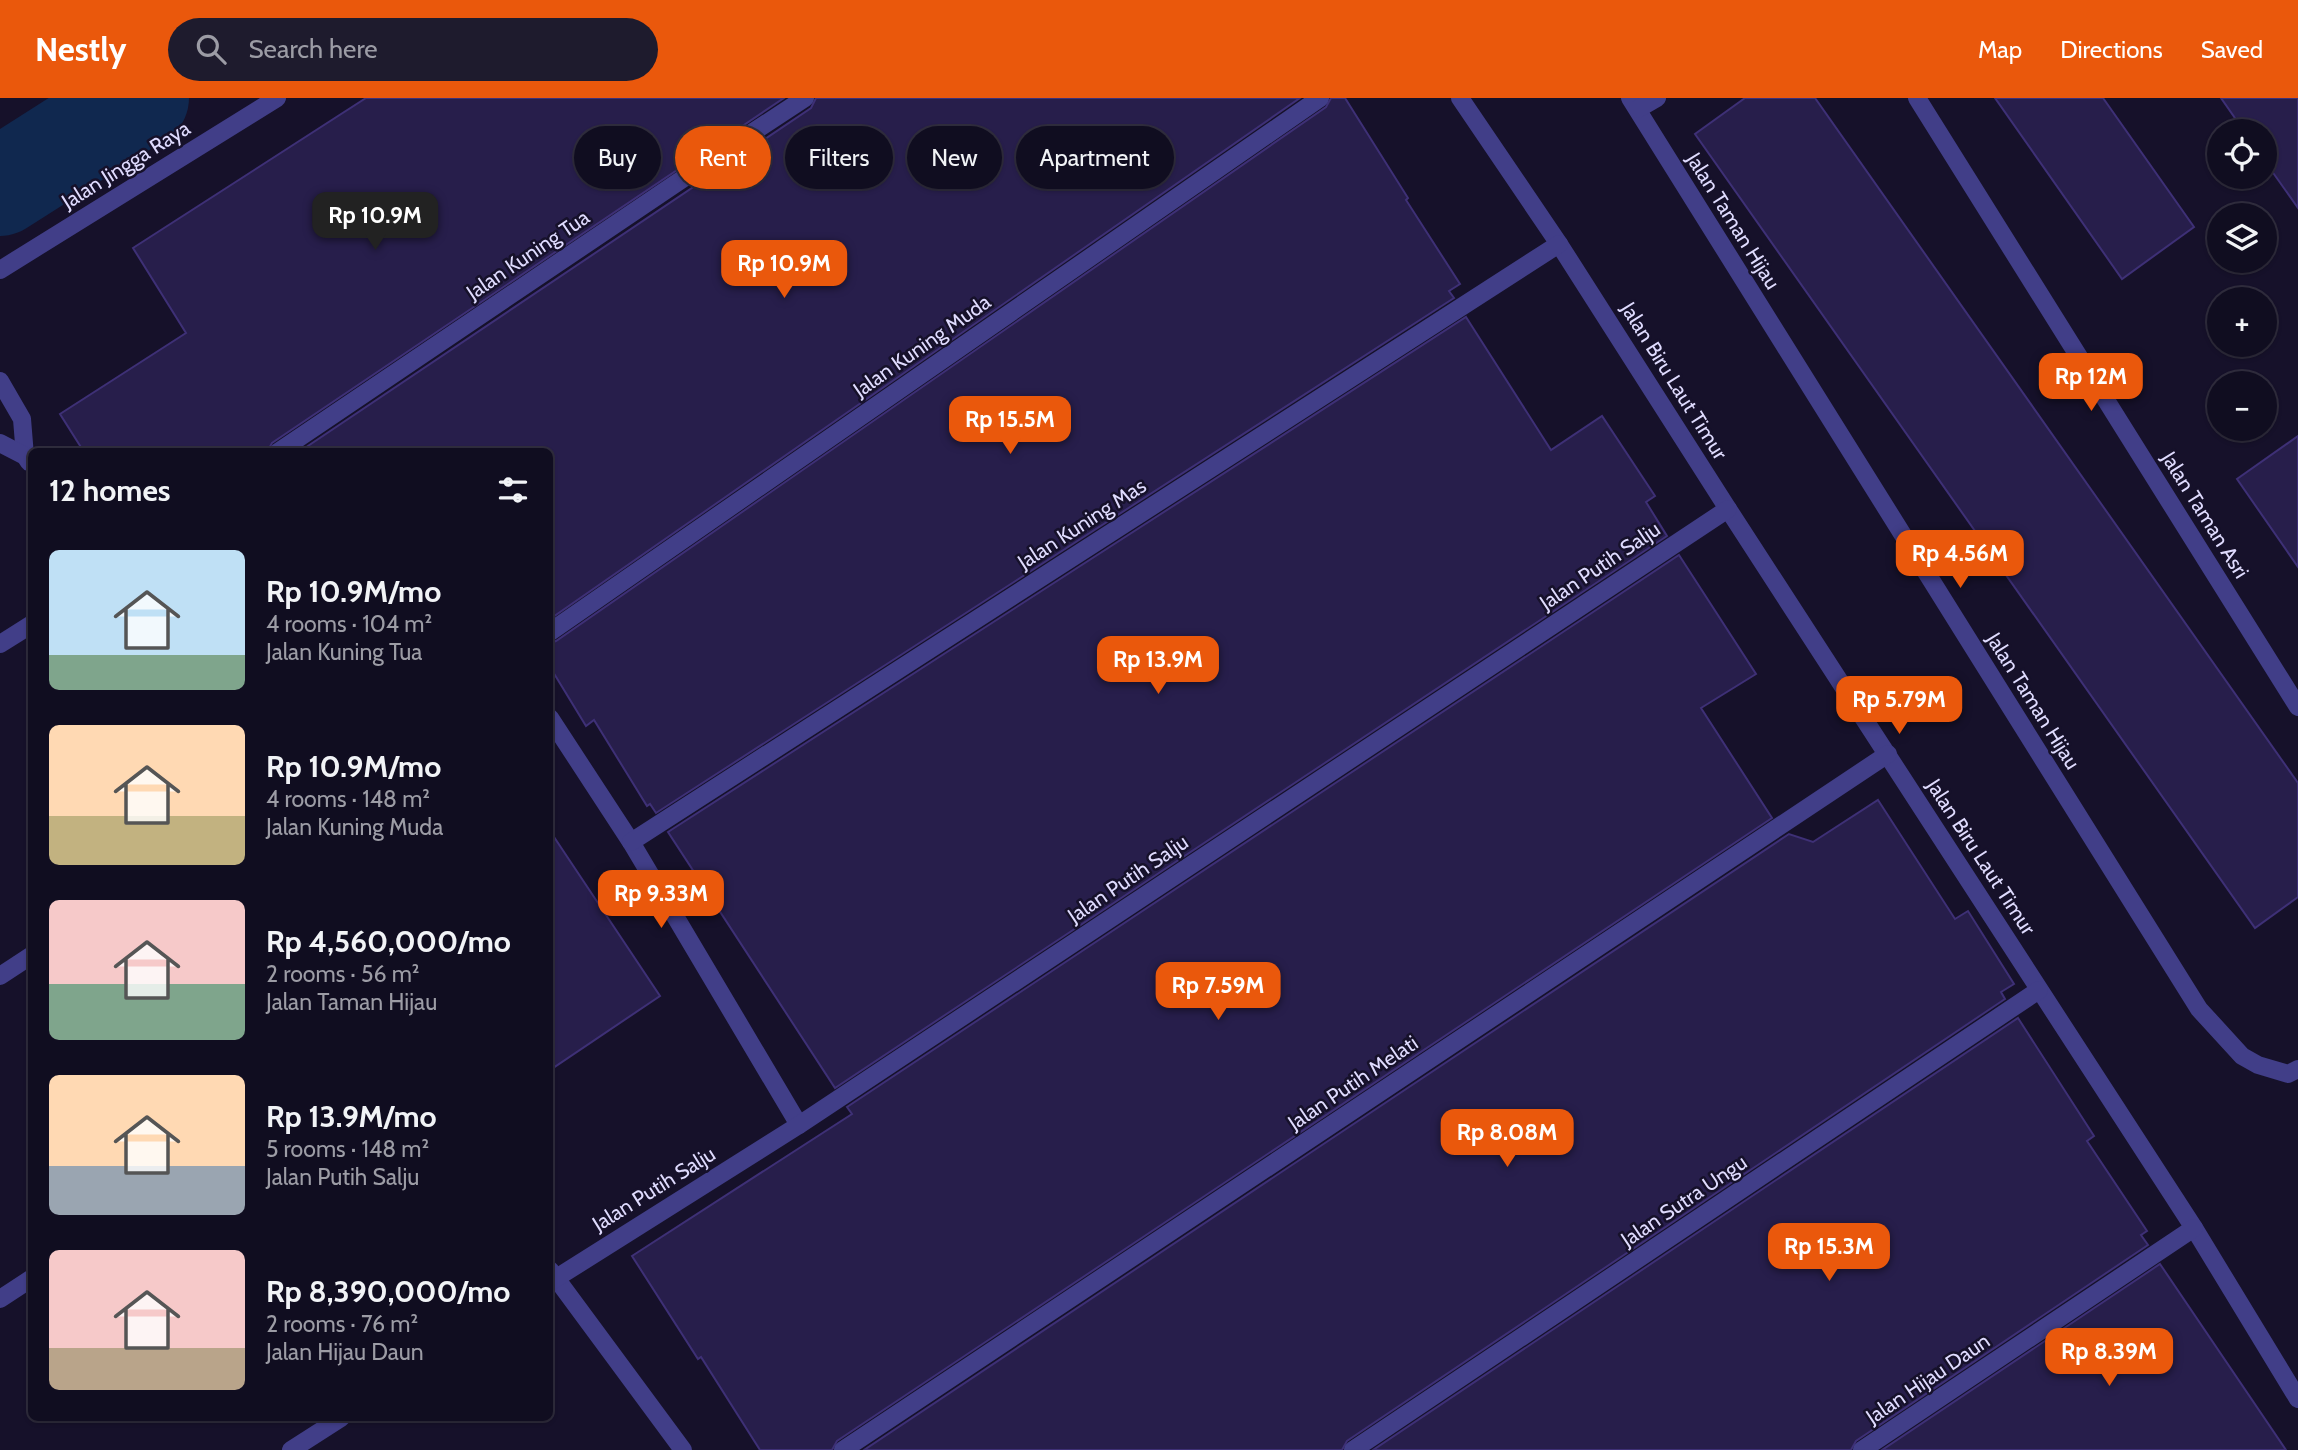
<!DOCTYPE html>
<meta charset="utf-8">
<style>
body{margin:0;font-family:Cabin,sans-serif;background:#1e1b2d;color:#f1f3f6;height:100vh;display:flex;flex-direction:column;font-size:26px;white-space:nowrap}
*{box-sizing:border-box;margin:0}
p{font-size:23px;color:#9c9ca5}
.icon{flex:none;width:38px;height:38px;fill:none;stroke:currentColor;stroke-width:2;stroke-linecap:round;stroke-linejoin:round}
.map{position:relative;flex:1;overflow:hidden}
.panel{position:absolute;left:28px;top:350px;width:525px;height:973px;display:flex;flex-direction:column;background:#100d20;border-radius:10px;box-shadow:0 2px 5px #0004,0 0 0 2px #302d3e}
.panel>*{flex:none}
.hud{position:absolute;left:574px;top:28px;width:665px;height:63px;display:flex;gap:14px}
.controls{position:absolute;left:2207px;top:21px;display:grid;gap:14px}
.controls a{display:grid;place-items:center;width:70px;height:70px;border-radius:50%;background:#100d20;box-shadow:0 2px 5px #0004,0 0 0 2px #302d3e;font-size:35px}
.price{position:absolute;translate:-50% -60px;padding:0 16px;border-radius:14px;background:#ea580c;color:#fff;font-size:23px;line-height:46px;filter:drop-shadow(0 2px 4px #0008)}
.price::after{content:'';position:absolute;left:50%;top:42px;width:21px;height:16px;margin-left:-10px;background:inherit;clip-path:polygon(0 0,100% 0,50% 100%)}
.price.on{background:#222;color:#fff}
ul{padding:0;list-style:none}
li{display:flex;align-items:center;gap:21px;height:175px;padding:0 21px}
li span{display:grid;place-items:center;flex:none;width:196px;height:140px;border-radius:10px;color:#555}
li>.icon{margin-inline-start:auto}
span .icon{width:84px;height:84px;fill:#fffc;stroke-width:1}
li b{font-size:30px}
h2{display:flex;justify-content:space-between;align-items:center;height:84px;padding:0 21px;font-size:30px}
.tag{padding:0 24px;border-radius:32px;background:#100d20;box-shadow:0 2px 5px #0004,0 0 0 2px #302d3e;font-size:24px;line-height:63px}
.tag.on{background:#ea580c;color:#fff}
header{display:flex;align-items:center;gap:42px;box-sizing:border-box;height:98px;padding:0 35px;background:#ea580c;color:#fff}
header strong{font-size:33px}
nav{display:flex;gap:38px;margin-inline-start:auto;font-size:24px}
.search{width:490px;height:63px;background:#1e1b2d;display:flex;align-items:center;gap:18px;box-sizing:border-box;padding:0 24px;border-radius:38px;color:#9c9ca5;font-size:26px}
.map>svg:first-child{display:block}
</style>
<header>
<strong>Nestly</strong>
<div class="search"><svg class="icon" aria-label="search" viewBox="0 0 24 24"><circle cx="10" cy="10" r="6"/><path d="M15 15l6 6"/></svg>Search here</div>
<nav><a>Map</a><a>Directions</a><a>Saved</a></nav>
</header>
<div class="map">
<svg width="2298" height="1352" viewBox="0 0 2298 1352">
<rect width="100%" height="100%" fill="#16112a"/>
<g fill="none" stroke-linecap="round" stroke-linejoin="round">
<!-- river -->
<polyline stroke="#10284f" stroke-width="98" points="0,89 140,0"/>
</g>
<!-- building -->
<g fill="#271e4b" stroke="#3e3076" stroke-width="2">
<polygon points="366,0 784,0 272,345 267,354 84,354 60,316 186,235 133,150"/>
<polygon points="816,0 1300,0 550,521 550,354 299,354 811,10"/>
<polygon points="1331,0 1345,0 1408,100 1406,102 1460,186 1449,193 1454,200 656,715 650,706 647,708 594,622 586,628 550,569 550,545 556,543 1326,9"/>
<polygon points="1745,0 1815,0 2298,685 2298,799 2255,830 1695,36"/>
<polygon points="1995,0 2103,0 2194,129 2122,181"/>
<polygon points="2221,0 2298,0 2298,110 2264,62 2264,33 2244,33"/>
<polygon points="1466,219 1551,352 1602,318 1655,398 1646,404 1667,438 835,990 668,734"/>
<polygon points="2298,338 2298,469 2237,381"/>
<polygon points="1679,457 1756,576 1701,610 1772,720 837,1343 832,1352 760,1352 701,1259 698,1261 632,1158 852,1016 847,1009"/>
<polygon points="1878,702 1955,821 1968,813 2014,886 2001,894 2005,901 1347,1343 1342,1352 864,1352 1789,736 1813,744"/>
<polygon points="550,733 660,898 550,972"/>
<polygon points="2018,920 2094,1038 2087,1043 2147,1133 2141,1137 2148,1147 1856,1343 1851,1352 1373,1352"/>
<polygon points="2160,1166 2286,1352 1882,1352"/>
</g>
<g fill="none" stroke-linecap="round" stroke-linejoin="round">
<!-- minor -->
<g stroke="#413e88" stroke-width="18">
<polyline points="1460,0 1559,146 1728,411 2194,1130 2298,1301"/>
<polyline points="1630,0 2199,911 2242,958 2258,967 2288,976 2298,971"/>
<polyline points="1917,0 2298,609"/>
<polyline points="1638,11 1657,0"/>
<polyline points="0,172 277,0"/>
<polyline points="0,283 22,321 25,358"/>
<polyline points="0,345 25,358 29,364"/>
<polyline points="278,354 718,57 805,0"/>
<polyline points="550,534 1320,0"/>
<polyline points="0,546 32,526"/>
<polyline points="550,620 631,744 799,1027"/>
<polyline points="631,744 1559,146"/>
<polyline points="0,878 32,857"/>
<polyline points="550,1172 683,1352"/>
<polyline points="550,1184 799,1027 1728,411"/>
<polyline points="0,1201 32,1180"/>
<polyline points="291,1352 341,1320"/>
<polyline points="843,1352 1888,656"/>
<polyline points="1353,1352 2039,892"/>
<polyline points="1862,1352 2194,1130"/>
</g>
</g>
<g text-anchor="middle" stroke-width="5" stroke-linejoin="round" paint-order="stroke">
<!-- street labels -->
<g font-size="21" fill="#dfdbfe" stroke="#16112a">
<text transform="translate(126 67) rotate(-32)" y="7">Jalan Jingga Raya</text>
<text transform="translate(1733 123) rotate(58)" y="7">Jalan Taman Hijau</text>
<text transform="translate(528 157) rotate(-34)" y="7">Jalan Kuning Tua</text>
<text transform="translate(922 248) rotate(-35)" y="7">Jalan Kuning Muda</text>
<text transform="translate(1674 283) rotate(58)" y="7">Jalan Biru Laut Timur</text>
<text transform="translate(2205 417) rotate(58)" y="7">Jalan Taman Asri</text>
<text transform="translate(1082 426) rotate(-33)" y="7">Jalan Kuning Mas</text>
<text transform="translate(1600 468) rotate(-34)" y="7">Jalan Putih Salju</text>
<text transform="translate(2033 603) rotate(58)" y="7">Jalan Taman Hijau</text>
<text transform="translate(1981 759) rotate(57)" y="7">Jalan Biru Laut Timur</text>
<text transform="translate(1128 781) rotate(-34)" y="7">Jalan Putih Salju</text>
<text transform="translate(1353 985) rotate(-34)" y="7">Jalan Putih Melati</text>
<text transform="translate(654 1091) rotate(-32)" y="7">Jalan Putih Salju</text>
<text transform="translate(1684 1103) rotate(-34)" y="7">Jalan Sutra Ungu</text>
<text transform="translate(1928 1281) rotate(-34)" y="7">Jalan Hijau Daun</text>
</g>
</g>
</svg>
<div class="controls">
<a><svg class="icon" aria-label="locate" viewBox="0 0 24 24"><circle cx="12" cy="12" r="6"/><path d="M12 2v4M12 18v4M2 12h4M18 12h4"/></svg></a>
<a><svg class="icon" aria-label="layers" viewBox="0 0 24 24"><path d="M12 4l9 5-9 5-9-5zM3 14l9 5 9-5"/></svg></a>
<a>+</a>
<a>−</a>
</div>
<b class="price on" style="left:375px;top:154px">Rp 10.9M</b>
<b class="price" style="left:784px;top:202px">Rp 10.9M</b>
<b class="price" style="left:2091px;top:315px">Rp 12M</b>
<b class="price" style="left:1010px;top:358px">Rp 15.5M</b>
<b class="price" style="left:1960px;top:492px">Rp 4.56M</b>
<b class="price" style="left:1158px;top:598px">Rp 13.9M</b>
<b class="price" style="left:1899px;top:638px">Rp 5.79M</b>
<b class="price" style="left:661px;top:832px">Rp 9.33M</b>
<b class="price" style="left:1218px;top:924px">Rp 7.59M</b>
<b class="price" style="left:1507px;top:1071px">Rp 8.08M</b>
<b class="price" style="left:1829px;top:1185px">Rp 15.3M</b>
<b class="price" style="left:2109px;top:1290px">Rp 8.39M</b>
<div class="hud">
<a class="tag">Buy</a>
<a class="tag on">Rent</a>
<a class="tag">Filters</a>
<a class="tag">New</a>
<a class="tag">Apartment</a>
</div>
<section class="panel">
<h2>12 homes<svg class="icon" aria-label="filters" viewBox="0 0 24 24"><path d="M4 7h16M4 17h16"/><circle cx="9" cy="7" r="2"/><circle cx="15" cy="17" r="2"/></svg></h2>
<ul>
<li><span style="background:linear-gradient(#bfe0f5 75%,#7fa58c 0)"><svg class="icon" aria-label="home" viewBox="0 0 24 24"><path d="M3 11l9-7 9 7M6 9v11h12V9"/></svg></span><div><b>Rp 10.9M/mo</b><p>4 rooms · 104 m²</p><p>Jalan Kuning Tua</p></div></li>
<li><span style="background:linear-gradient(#ffd9b3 65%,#c2b280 0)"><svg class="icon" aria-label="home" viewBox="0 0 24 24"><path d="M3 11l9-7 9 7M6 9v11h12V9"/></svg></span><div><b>Rp 10.9M/mo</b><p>4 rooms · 148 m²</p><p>Jalan Kuning Muda</p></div></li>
<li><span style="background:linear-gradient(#f6c9c9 60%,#7fa58c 0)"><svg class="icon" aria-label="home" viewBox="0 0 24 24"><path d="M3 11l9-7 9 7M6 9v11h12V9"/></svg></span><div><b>Rp 4,560,000/mo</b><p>2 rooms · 56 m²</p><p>Jalan Taman Hijau</p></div></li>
<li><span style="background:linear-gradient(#ffd9b3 65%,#9aa5b1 0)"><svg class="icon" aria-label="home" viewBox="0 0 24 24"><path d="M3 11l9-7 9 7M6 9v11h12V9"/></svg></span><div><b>Rp 13.9M/mo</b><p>5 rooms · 148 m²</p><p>Jalan Putih Salju</p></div></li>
<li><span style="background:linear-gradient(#f6c9c9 70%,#b9a48a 0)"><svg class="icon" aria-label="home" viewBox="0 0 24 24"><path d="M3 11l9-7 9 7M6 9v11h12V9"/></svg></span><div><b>Rp 8,390,000/mo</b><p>2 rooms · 76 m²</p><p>Jalan Hijau Daun</p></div></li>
</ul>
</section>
</div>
